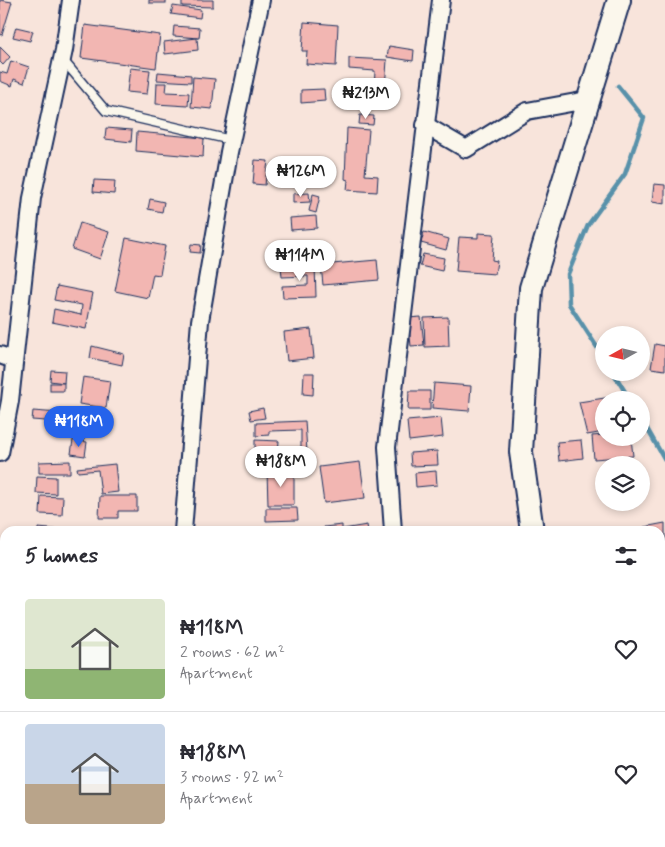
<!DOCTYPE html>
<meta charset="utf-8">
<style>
body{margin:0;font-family:Mynerve,sans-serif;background:#f2f2f3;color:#2b2b33;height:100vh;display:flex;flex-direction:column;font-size:19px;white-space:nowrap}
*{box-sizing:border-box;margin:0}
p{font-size:16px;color:#7c7c81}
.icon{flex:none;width:28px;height:28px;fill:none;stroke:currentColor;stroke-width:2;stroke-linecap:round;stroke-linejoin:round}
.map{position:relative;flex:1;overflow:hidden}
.sheet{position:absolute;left:0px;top:526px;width:665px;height:321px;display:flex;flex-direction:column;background:#fff;border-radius:15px 15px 0 0;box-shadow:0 2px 8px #0003}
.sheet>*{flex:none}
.needle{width:32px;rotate:262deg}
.tools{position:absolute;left:595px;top:326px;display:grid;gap:10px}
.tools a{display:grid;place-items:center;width:55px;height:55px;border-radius:50%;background:#fff;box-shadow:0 2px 8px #0003;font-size:25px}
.price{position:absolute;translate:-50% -42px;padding:0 11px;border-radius:18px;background:#fff;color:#222;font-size:16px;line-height:32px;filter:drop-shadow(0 1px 2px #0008)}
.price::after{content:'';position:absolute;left:50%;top:30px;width:15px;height:11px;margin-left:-8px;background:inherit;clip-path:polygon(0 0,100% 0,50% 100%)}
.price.selected{background:#2563eb;color:#fff}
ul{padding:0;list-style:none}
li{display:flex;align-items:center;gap:15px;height:125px;padding:0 25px}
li+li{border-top:1px solid #e1e1e2}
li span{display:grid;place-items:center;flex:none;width:140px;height:100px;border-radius:5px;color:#555}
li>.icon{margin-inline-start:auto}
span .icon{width:60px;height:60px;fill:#fffc;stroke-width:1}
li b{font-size:21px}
h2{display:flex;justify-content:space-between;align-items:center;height:60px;padding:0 25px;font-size:21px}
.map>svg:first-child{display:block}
</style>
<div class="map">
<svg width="665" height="847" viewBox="0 0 665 847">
<rect width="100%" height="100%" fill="#f8e4db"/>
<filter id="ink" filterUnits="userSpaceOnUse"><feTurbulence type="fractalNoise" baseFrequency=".02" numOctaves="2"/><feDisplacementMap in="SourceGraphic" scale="10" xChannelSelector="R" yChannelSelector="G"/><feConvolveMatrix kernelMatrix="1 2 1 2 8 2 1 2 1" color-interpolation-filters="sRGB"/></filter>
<g filter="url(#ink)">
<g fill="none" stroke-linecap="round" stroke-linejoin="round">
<!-- stream -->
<g stroke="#5991aa" stroke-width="4.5">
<polyline points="604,358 569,304 568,274 588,225 625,174 644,118 618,86"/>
<polyline points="613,372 630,400"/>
<polyline points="641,418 665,460"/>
</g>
</g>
<!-- building -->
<g fill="#f2b6b2" stroke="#1b2f5e">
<polygon points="0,0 12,2 2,35 0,34"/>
<rect x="149" y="0" width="17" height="3"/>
<polygon points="182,0 213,0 213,7 182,6"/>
<polygon points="173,6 201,10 200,18 171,14"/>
<polygon points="304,22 338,25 336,66 306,64 307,51 302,51"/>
<polygon points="85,25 160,35 156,68 81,58"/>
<polygon points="174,26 200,28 199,38 173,36"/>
<polygon points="16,27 33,31 30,41 13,37"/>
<polygon points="197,38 198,50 165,54 164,42"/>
<polygon points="389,46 414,50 413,61 387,57"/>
<polygon points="0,47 10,57 3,65 0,62"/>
<polygon points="349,58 387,60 385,89 374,89 375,71 349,69"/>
<polygon points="11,61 29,67 24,83 14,79 12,86 0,81 0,72 7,74"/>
<polygon points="130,68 150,70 147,94 127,92"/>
<polygon points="158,72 191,75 191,82 157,80"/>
<polygon points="193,77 215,79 212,109 191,107"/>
<polygon points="157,83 167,83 166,92 189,93 188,106 156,104"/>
<polygon points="324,89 325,101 301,103 301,90"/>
<polygon points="363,92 386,96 385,105 362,101"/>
<polygon points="360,115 374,116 373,125 359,124"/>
<polygon points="106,128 132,130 131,142 105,139"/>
<polygon points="347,128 369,130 365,175 378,176 377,192 347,190 348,180 345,179"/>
<polygon points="137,132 204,138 203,157 136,151"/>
<polygon points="255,160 268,161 265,185 253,184"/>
<polygon points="94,180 115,181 114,194 93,192"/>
<polygon points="654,184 665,185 665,204 652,202"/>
<polygon points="309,193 310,202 293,203 293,194"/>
<polygon points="313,194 320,196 316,213 309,211"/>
<polygon points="150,199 164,202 162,212 148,209"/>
<polygon points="316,216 317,228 291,230 290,218"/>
<polygon points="80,223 109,232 100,259 72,249"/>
<polygon points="424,232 449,239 446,250 421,243"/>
<polygon points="478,233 494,234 492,260 497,261 495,274 456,271 459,237 478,238"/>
<polygon points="126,238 165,246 160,275 153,274 148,298 115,291"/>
<polygon points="191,244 201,245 200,253 190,252"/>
<polygon points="423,254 444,258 442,271 420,266"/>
<polygon points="377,260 379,280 323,285 321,265"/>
<polygon points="315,265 316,297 283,298 282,286 308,285 308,276 282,277 281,266"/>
<polygon points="57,286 93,293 86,329 52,322 54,309 81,315 82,305 54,300"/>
<polygon points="421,317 424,345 411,346 408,318"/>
<polygon points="448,317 449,346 425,347 424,318"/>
<polygon points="311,329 314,358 287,361 284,332"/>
<polygon points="655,344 665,346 665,370 651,368"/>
<polygon points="92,346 124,354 122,365 90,358"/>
<polygon points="51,370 65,371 64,383 50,381"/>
<polygon points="304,373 314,373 313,395 303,394"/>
<polygon points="83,377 110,381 106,408 79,404"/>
<rect x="50" y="383" width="14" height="8"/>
<polygon points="434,383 471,386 469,411 432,408"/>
<polygon points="409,391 430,391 430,410 408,410"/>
<polygon points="611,397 612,400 604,400 604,432 587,435 579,402"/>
<polygon points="263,408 265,418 251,420 249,411"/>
<polygon points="33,411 72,414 71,423 32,420"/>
<polygon points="441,418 443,437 409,441 407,421"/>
<polygon points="305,421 307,452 301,452 301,430 269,431 269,435 256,436 256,423"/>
<polygon points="78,422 85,423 84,440 77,439"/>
<polygon points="604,435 604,438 631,438 633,456 594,459 592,436"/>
<polygon points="73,440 87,442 85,456 71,454"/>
<polygon points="255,440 279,441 278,453 255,452"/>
<polygon points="581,440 583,458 559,461 557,442"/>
<polygon points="437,451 438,465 411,466 410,453"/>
<polygon points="70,461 70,473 39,473 39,462"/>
<polygon points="360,462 365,498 324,503 319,467"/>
<polygon points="115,464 118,492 101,494 98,470 78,472 77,468"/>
<polygon points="267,471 294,471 294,505 268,505"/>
<polygon points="436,471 437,485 416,487 415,473"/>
<polygon points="37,476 56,477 56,494 36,493"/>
<polygon points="41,496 63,497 62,515 40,514"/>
<polygon points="100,496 137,496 137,511 118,511 118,518 99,518"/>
<polygon points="266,508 297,508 298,520 266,521"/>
<polygon points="665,523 665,543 660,544 660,531 645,531 644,527"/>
<polygon points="342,525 342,531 325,531 324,527"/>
<polygon points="367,525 368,531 343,531 343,529"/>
<polygon points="38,528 73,531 38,531"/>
<polygon points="266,528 293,529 292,531 265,531"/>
<polygon points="660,545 665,545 665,556 660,557"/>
<rect x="129" y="842" width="30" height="5"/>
<polygon points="275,842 295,842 276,845"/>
<polygon points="296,842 305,842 306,847 297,847"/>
<polygon points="332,842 350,842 350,847 315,847 315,844"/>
<rect x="419" y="842" width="34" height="5"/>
<polygon points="472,842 499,842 500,847 473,847"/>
<polygon points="107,844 108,847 91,847 91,845"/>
</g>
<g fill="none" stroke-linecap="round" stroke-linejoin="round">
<defs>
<polyline id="lane" points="63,60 106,111 231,140"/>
<g id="street">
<polyline points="425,125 466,149 527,111 587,100"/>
<polyline points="0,355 14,360"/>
<polyline points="0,453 10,401 32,198 64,50 71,0"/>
<polyline points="183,531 200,321 229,152 261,0"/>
<polyline points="393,531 387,447 441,0"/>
<polyline points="213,842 213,847"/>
<polyline points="401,847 401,842"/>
</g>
<g id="secondary">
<polyline points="532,531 521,452 531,288 619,0"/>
<polyline points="577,842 577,847"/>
</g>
</defs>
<!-- lane casing -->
<use href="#lane" stroke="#1b2f5e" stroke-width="11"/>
<!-- street casing -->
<use href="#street" stroke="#1b2f5e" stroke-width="20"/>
<!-- secondary casing -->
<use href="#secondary" stroke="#1b2f5e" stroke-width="26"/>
<!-- lane -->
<use href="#lane" stroke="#fbf7ec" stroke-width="8"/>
<!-- street -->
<use href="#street" stroke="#fbf7ec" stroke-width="16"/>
<!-- secondary -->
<use href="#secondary" stroke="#fbf7ec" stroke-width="22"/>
</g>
</g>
</svg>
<div class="tools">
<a><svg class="needle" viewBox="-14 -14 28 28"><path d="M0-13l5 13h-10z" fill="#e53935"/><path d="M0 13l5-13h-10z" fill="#7c7c81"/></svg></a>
<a><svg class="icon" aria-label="locate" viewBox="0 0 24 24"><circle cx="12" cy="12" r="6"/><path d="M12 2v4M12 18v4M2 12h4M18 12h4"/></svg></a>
<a><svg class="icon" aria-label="layers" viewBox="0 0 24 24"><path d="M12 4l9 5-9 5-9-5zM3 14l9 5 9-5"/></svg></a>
</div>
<b class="price" style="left:366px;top:120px">₦213M</b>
<b class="price" style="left:301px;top:198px">₦126M</b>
<b class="price" style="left:300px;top:282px">₦114M</b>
<b class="price selected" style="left:79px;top:448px">₦118M</b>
<b class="price" style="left:281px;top:488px">₦188M</b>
<section class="sheet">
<h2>5 homes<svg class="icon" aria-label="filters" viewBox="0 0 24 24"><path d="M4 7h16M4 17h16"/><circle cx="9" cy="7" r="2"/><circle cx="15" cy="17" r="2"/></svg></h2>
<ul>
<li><span style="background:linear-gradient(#dfe7d0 70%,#8fb573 0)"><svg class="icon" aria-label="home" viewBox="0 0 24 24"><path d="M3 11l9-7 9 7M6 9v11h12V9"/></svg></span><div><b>₦118M</b><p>2 rooms · 62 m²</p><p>Apartment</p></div><svg class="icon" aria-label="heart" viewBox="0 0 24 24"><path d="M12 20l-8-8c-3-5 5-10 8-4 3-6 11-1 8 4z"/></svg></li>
<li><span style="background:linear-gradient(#c9d6e8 60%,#b9a48a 0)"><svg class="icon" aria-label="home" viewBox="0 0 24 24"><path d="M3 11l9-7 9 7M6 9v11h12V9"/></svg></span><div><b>₦188M</b><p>3 rooms · 92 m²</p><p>Apartment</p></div><svg class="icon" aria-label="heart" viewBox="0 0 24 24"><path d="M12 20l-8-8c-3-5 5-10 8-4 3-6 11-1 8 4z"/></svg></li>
</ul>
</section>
</div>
